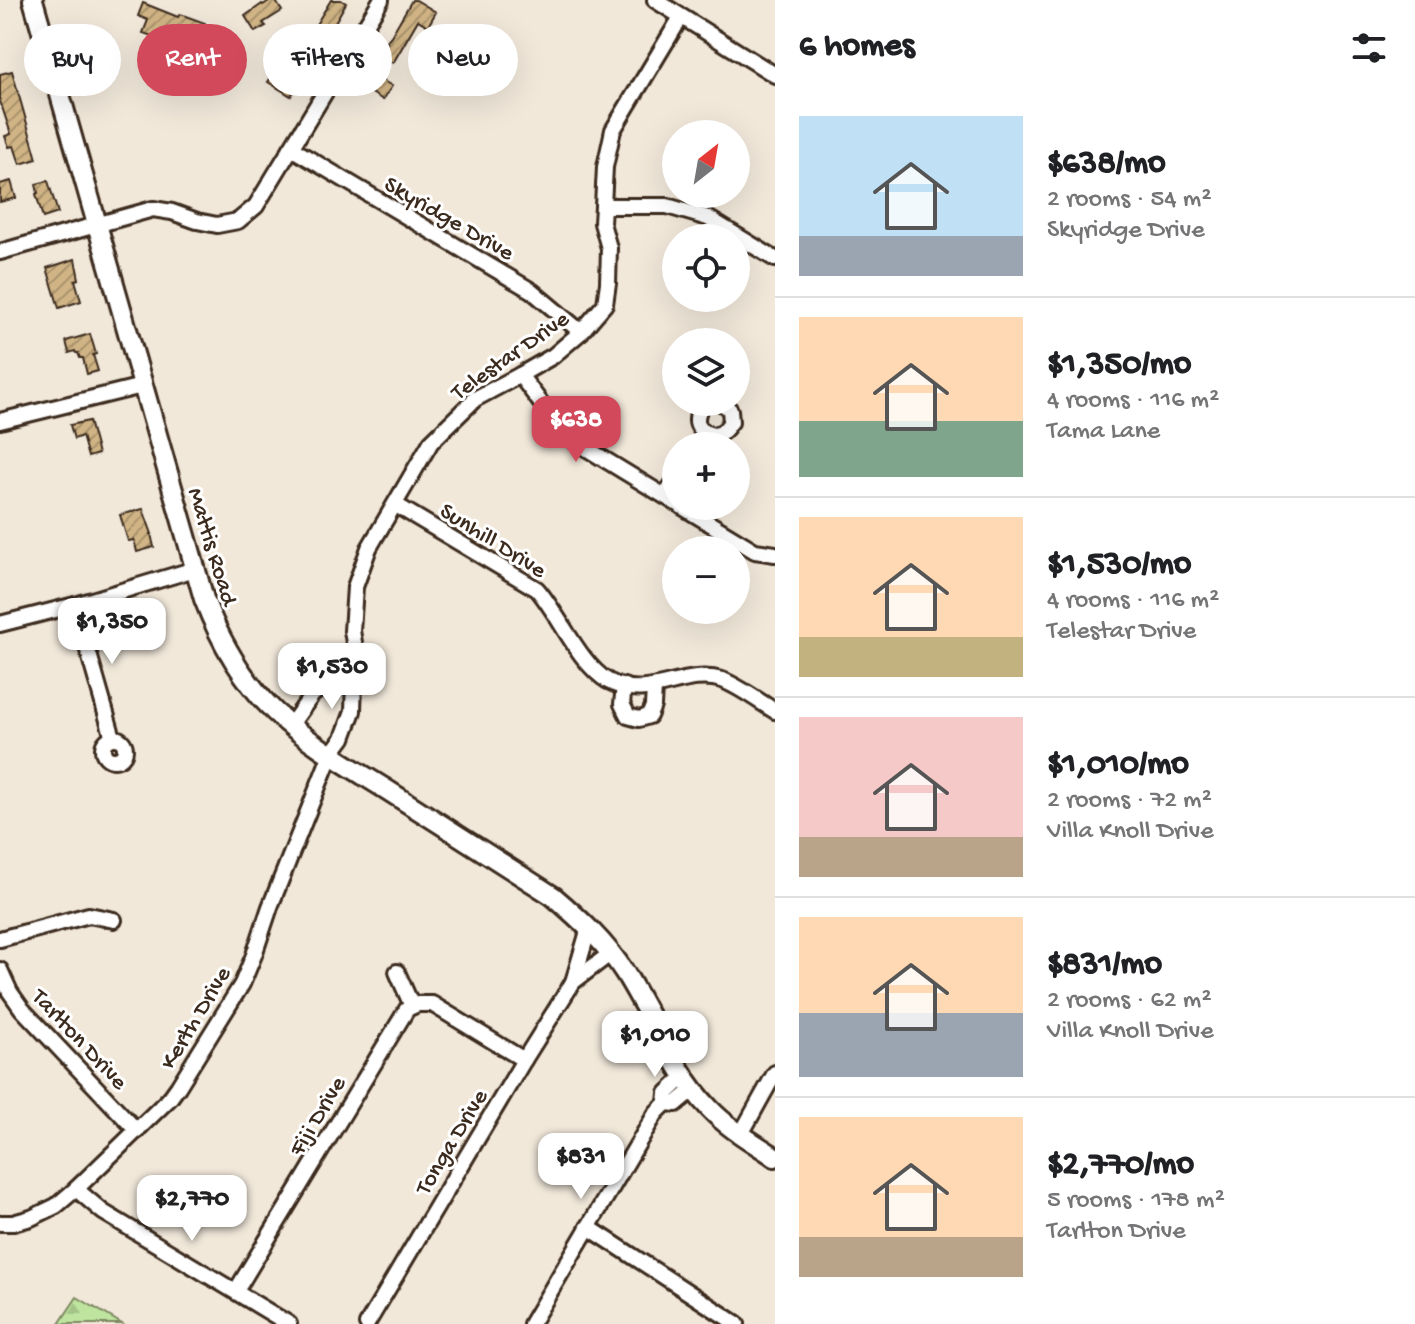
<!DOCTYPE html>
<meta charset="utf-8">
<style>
body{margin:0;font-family:"Gochi Hand",sans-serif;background:#f6f6f6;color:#202124;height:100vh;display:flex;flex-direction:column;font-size:30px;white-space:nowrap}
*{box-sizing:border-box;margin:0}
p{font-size:26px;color:#757577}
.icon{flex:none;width:44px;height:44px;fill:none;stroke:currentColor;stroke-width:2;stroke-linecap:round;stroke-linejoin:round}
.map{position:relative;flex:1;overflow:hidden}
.panel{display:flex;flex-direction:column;background:#fff;width:640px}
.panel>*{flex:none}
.guide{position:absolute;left:24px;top:24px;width:630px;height:72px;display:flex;gap:16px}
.needle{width:52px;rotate:31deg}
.buttons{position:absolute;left:662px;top:120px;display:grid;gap:16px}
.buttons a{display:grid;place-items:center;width:88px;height:88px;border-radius:50%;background:#fff;box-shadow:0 8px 32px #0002;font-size:40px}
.price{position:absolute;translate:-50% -68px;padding:0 18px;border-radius:16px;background:#fff;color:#222;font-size:26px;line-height:52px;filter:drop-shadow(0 2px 4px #0008)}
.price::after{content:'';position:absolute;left:50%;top:48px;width:24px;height:18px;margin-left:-12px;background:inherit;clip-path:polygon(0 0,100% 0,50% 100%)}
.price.selected{background:#d1495b;color:#fff}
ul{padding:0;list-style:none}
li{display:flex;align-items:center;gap:24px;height:200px;padding:0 24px}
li+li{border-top:2px solid #e0e0e0}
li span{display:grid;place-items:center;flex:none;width:224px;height:160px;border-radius:0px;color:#555}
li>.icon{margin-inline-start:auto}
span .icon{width:96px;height:96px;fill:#fffc;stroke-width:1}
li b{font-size:34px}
h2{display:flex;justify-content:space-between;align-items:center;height:96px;padding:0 24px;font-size:34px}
.tag{padding:0 28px;border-radius:36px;background:#fff;box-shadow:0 8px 32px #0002;font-size:28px;line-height:72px}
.tag.selected{background:#d1495b;color:#fff}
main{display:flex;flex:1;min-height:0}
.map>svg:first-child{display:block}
</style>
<main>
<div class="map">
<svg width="775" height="1324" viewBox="0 0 775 1324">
<defs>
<pattern id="forest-firs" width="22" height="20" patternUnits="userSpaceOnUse" patternTransform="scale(2)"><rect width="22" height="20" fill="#bee49f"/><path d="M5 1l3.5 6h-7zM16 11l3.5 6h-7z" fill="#a4c488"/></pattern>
<pattern id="building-hatch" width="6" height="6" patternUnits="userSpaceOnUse" patternTransform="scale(2)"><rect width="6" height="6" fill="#d0b485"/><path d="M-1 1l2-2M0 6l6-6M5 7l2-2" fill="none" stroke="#aa936c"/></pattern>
</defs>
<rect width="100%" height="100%" fill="#f1e8da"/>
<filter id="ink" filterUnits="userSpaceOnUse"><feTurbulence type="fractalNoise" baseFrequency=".0125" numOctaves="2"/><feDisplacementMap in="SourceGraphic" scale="16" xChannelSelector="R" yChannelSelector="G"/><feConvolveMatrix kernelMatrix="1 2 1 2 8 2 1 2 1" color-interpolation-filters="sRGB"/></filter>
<g filter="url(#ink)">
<!-- forest -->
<polygon fill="url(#forest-firs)" stroke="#7c875e" stroke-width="2" points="77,1297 122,1324 59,1324"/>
<!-- building -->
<g fill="url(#building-hatch)" stroke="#3b2a1e" stroke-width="2">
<polygon points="271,0 275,0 282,11 263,23 266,26 255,32 245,16 262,4 263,5"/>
<polygon points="331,0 341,0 346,3 322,45 323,46 318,54 317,53 291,96 268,82 277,68 289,75 298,58 296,57"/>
<polygon points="412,0 416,0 436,12 428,26 418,20 393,63 390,61 380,79 392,86 383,100 360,86 365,79 351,68 354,64 369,73 387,43 385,43 391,36"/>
<polygon points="143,3 178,17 180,14 205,23 193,55 178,50 182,37 161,30 158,38 143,33 148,20 138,16"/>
<polygon points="12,71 37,159 20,164 14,146 9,147 5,136 11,134 0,101 0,74"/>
<polygon points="11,181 16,198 0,202 0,184"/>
<polygon points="48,181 58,213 43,218 36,194 38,193 36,184"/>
<polygon points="75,259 79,279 75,280 81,301 59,308 47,268"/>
<polygon points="90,334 96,354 93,355 98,371 87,374 83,358 80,358 78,353 76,353 75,351 69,353 66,341"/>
<polygon points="89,421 98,454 88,457 82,436 74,439 70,425"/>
<polygon points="143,509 152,534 151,534 154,547 137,552 134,540 128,541 120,515"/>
</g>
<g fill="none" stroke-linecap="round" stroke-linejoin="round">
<defs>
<g id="street">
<polyline points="655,0 775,75"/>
<polyline points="291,148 532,291 581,332"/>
<polyline points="603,206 667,206 708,218 775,259"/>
<polyline points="0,252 153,209 172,212 197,221 217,225 238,221 256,206 381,0"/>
<polyline points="520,375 549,414 576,442 676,503"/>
<path d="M707,402L701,406C699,410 697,414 697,419C696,431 713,439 722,432C726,430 728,425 731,422L730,410L721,402"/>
<polyline points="0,421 142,386"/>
<polyline points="665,496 676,479"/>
<path d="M396,505L537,589C559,614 580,665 608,681C649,703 683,668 722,680C735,684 762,703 775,711"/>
<polyline points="681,506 755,551 775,554"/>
<polyline points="75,605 113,738"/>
<polyline points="0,624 75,605 195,569"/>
<polyline points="624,686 622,704 628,716 639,719 649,716 653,706 654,688"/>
<polyline points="290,726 312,695 336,676 355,676"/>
<circle cx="114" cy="749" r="11"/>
<polyline points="0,939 89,915 114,920"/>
<polyline points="0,970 10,992 22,1009 137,1131"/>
<polyline points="397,972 412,1006"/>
<polyline points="573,982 611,953"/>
<polyline points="666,1103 676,1104 694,1089"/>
<polyline points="741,1134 775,1073"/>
<polyline points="76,1189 103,1212 289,1324"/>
<polyline points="0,1223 13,1223 31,1218 56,1206 76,1189 170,1098 178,1087 242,984 254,955 270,907 331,754 343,738 353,711 355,648 352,631 355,587 369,548 431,442 475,399 520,375 553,356 581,332 605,304 608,283 609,248 602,223 603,206 605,167 613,130 681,17"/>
<polyline points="588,1227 737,1324"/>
<polyline points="236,1291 407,1009 418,1004 432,1004 524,1060"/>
<polyline points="367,1324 524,1060 573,982 589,928"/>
<polyline points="531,1324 656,1113 666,1103 667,1093 685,1076"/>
</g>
<path id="secondary" d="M33,0L204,599C220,641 242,680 275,712C307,742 347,765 384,788C440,824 497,860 553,896C580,919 606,943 625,973C652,1016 675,1073 710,1109C729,1129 753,1142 775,1157"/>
</defs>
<!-- street casing -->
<use href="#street" stroke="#3b2a1e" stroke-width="20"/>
<!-- secondary casing -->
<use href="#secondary" stroke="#3b2a1e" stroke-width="24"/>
<!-- street -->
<use href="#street" stroke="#fff" stroke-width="14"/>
<!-- secondary -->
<use href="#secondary" stroke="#fff" stroke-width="18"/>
</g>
</g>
<g text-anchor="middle" stroke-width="6" stroke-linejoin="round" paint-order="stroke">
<!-- street labels -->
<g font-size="24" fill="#3b2a1e" stroke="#fff">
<text transform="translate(450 217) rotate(30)" y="8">Skyridge Drive</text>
<text transform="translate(509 354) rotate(-35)" y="8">Telestar Drive</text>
<text transform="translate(494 539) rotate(32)" y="8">Sunhill Drive</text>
<text transform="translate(214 546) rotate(73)" y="8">Mattis Road</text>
<text transform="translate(194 1017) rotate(-59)" y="8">Kerth Drive</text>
<text transform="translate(81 1038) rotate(47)" y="8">Tarlton Drive</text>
<text transform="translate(316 1115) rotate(-59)" y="8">Fiji Drive</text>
<text transform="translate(450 1141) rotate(-59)" y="8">Tonga Drive</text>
</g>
</g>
</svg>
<div class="buttons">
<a><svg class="needle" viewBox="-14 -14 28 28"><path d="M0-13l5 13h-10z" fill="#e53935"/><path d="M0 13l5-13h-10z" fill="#757577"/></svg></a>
<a><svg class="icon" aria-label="locate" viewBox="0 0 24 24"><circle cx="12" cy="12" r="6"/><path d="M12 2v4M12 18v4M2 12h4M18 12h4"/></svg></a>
<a><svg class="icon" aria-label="layers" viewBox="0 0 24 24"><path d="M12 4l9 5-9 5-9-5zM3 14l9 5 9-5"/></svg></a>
<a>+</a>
<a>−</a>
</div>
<b class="price selected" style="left:576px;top:464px">$638</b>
<b class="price" style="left:112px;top:666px">$1,350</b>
<b class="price" style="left:332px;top:711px">$1,530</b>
<b class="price" style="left:655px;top:1079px">$1,010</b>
<b class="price" style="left:581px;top:1201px">$831</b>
<b class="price" style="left:192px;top:1243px">$2,770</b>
<div class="guide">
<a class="tag">Buy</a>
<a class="tag selected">Rent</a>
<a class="tag">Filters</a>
<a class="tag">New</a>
</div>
</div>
<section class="panel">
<h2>6 homes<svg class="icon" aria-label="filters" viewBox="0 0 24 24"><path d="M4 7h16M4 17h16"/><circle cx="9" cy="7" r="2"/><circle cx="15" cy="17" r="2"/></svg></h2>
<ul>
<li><span style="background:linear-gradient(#bfe0f5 75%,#9aa5b1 0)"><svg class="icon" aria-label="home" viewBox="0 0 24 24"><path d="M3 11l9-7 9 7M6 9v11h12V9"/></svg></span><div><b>$638/mo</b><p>2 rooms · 54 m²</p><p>Skyridge Drive</p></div></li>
<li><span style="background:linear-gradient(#ffd9b3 65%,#7fa58c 0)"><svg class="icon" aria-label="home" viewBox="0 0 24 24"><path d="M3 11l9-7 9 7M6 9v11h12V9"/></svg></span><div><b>$1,350/mo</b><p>4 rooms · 116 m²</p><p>Tama Lane</p></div></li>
<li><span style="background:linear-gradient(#ffd9b3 75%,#c2b280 0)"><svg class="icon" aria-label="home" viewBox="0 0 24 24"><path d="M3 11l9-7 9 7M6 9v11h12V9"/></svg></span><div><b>$1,530/mo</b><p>4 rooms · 116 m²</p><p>Telestar Drive</p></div></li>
<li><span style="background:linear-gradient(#f6c9c9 75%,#b9a48a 0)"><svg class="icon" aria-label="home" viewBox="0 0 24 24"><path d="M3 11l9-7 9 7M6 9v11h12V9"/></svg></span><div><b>$1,010/mo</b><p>2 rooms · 72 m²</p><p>Villa Knoll Drive</p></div></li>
<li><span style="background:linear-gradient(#ffd9b3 60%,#9aa5b1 0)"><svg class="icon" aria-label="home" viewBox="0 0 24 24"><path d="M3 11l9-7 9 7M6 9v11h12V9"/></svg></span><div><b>$831/mo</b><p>2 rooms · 62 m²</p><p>Villa Knoll Drive</p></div></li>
<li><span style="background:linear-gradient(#ffd9b3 75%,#b9a48a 0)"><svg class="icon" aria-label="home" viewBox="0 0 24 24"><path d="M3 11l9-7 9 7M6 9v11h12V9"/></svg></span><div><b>$2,770/mo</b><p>5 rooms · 178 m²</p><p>Tarlton Drive</p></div></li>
</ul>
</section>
</main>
